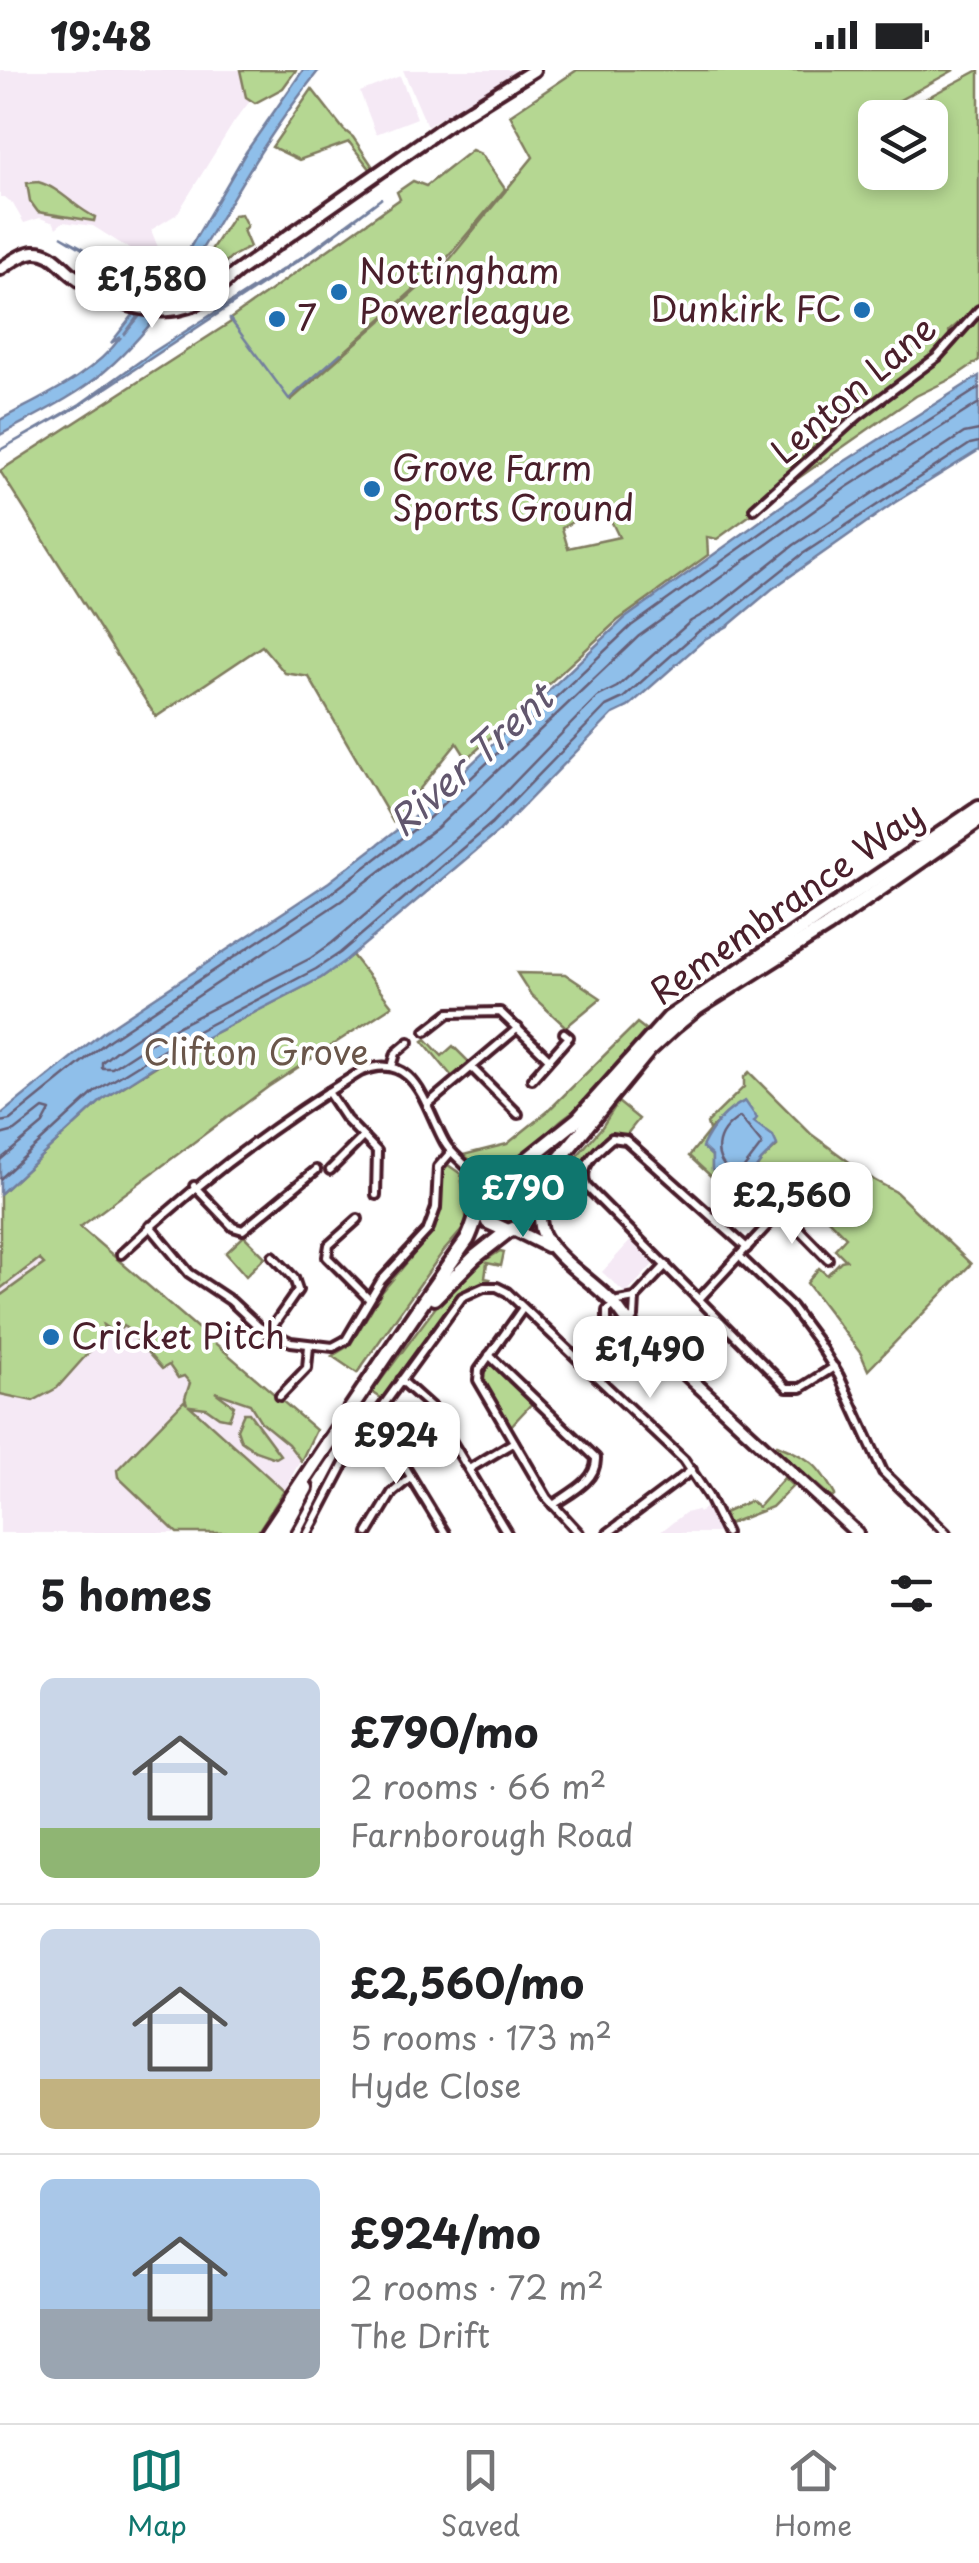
<!DOCTYPE html>
<meta charset="utf-8">
<style>
body{margin:0;font-family:"Playpen Sans",sans-serif;background:#f2f2f2;color:#202124;height:100vh;display:flex;flex-direction:column;font-size:38px;white-space:nowrap}
*{box-sizing:border-box;margin:0}
p{font-size:32px;color:#757577}
.icon{flex:none;width:55px;height:55px;fill:none;stroke:currentColor;stroke-width:2;stroke-linecap:round;stroke-linejoin:round}
.map{position:relative;height:1463px;overflow:hidden}
.details{display:flex;flex-direction:column;background:#fff;flex:1}
.details>*{flex:none}
.fabs{position:absolute;left:858px;top:30px;display:grid;gap:20px}
.fabs a{display:grid;place-items:center;width:90px;height:90px;border-radius:15px;background:#fff;box-shadow:0 5px 15px #0003;font-size:50px}
.price{position:absolute;translate:-50% -85px;padding:0 22px;border-radius:20px;background:#fff;color:#222;font-size:32px;line-height:65px;filter:drop-shadow(0 2px 5px #0008)}
.price::after{content:'';position:absolute;left:50%;top:60px;width:30px;height:22px;margin-left:-15px;background:inherit;clip-path:polygon(0 0,100% 0,50% 100%)}
.price.on{background:#0f766e;color:#fff}
ul{padding:0;list-style:none}
li{display:flex;align-items:center;gap:30px;height:250px;padding:0 40px}
li+li{border-top:2px solid #e0e0e0}
li span{display:grid;place-items:center;flex:none;width:280px;height:200px;border-radius:15px;color:#555}
li>.icon{margin-inline-start:auto}
span .icon{width:120px;height:120px;fill:#fffc;stroke-width:1}
li b{font-size:42px}
h2{display:flex;justify-content:space-between;align-items:center;height:120px;padding:0 40px;font-size:42px}
.status{display:flex;justify-content:space-between;align-items:center;height:70px;padding:0 50px;background:#fff;direction:ltr}
.status svg{height:28px;fill:currentColor}
.menu{display:flex;justify-content:space-around;align-items:center;height:140px;border-top:2px solid #e0e0e0;background:#fff;font-size:28px;color:#757577}
.menu a{display:grid;justify-items:center;gap:5px}
.menu .on{color:#0f766e}
.map>svg:first-child{display:block}
</style>
<div class="status"><b>19:48</b><svg viewBox="0 0 49 12"><path d="M0 12V9h3v3zM5 12V6h3v6zM10 12V3h3v9zM15 12V0h3v12zM26 1h20v11H26zM47 4h2v5h-2z"/></svg></div>
<div class="map">
<svg width="979" height="1463" viewBox="0 0 979 1463">
<rect width="100%" height="100%" fill="#fff"/>
<filter id="ink" filterUnits="userSpaceOnUse"><feTurbulence type="fractalNoise" baseFrequency=".01" numOctaves="2"/><feDisplacementMap in="SourceGraphic" scale="20" xChannelSelector="R" yChannelSelector="G"/><feConvolveMatrix kernelMatrix="1 2 1 2 8 2 1 2 1" color-interpolation-filters="sRGB"/></filter>
<g filter="url(#ink)">
<!-- built -->
<g fill="#f5e9f5">
<polygon points="0,0 274,0 234,52 177,144 151,160 166,197 134,182 93,156 63,152 56,158 54,153 40,148 24,153 13,134 5,127 0,127"/>
<polygon points="403,0 521,0 427,56"/>
<polygon points="400,6 417,48 376,64 360,22"/>
<polygon points="633,1168 656,1191 626,1224 602,1202"/>
<polygon points="39,1189 288,1339 316,1360 284,1421 257,1463 0,1463 0,1219"/>
<polygon points="707,1436 720,1463 659,1463 685,1443 697,1440 699,1443"/>
</g>
<!-- green -->
<g fill="#b5d792" stroke="#807b5e" stroke-width="2.5" fill-rule="evenodd">
<polygon points="240,0 296,0 283,18 255,33 246,27"/>
<path d="M577,0H954L860,52L866,63L875,56V102H930V48L891,47L979,0V236L949,261L950,269L929,290L850,347L749,437L753,443L717,469L707,467L708,485L617,551L467,689L457,673L393,752L309,607L285,603L262,576L156,647L0,401L231,252L230,249L400,129L397,122L413,111L426,116L472,80L481,84L505,119L442,194L290,331L446,194L533,87L510,45ZM603,434L619,467L568,478L562,458Z"/>
<polygon points="312,19 344,60 353,67 373,97 371,100 349,72 299,90 272,77"/>
<path d="M38,112C59,117 75,138 95,147L94,151L38,142L30,131L27,113Z"/>
<polygon points="241,144 247,156 243,160 250,177 231,187 205,211 198,207 201,195 234,145"/>
<polygon points="979,244 979,290 953,308 916,326 777,423 862,347 941,287"/>
<polygon points="352,885 392,936 268,1017 80,1157 316,1360 301,1391 288,1374 261,1352 250,1334 215,1322 234,1336 229,1349 219,1347 206,1338 190,1336 284,1421 257,1463 177,1463 118,1407 117,1400 184,1331 187,1334 185,1328 190,1313 184,1306 178,1308 169,1295 162,1299 124,1256 115,1263 103,1255 106,1263 57,1318 33,1331 0,1324 0,1226 44,1194 39,1189 0,1219 0,1124 102,1030 182,980 321,908"/>
<polygon points="517,903 565,904 601,928 566,957 531,925"/>
<path d="M637,953L646,960C625,983 606,1009 585,1032C577,1039 568,1044 560,1051C532,1077 504,1118 463,1085L507,1074L547,1042Z"/>
<polygon points="426,969 442,986 453,976 471,994 454,1009 423,971"/>
<polygon points="749,1002 811,1064 874,1110 896,1122 971,1194 868,1300 861,1284 807,1213 819,1198 827,1205 841,1191 846,1190 835,1179 846,1167 803,1124 792,1134 786,1129 774,1141 750,1121 739,1132 689,1086 709,1061 703,1077 712,1086 712,1100 739,1123 761,1091 777,1076 772,1066 732,1039 709,1060 707,1053 744,1017 744,1007"/>
<path d="M618,1032L639,1049L627,1064C606,1062 579,1091 578,1111L582,1117L551,1116L602,1057Z"/>
<polygon points="448,1095 461,1104 467,1154 442,1183 357,1303 332,1286 350,1275 382,1222 435,1159 441,1137 442,1102"/>
<circle cx="508" cy="1135" r="19"/>
<polygon points="244,1166 265,1187 246,1206 226,1183"/>
<polygon points="500,1181 504,1182 501,1196 487,1193 485,1208 490,1209 487,1213 471,1215 455,1229 384,1330 372,1322 444,1226 484,1187 489,1188"/>
<path d="M490,1290L534,1331L509,1358C495,1335 471,1314 490,1290Z"/>
<polygon points="244,1343 249,1343 280,1385 275,1388 255,1381 241,1371 237,1359"/>
<path d="M777,1375C810,1389 817,1392 835,1425L832,1428L775,1378Z"/>
<polygon points="784,1408 793,1416 772,1437 728,1454 724,1443 750,1431 758,1437"/>
</g>
<!-- water -->
<g fill="#8fbfea" stroke="#737f9e" stroke-width="2.5">
<path d="M303,0H319C300,24 282,49 265,75C214,153 177,239 105,301C74,328 36,345 0,365V350C42,327 92,306 121,267L111,273L152,221L61,166L153,216L164,210L124,265L174,205L246,82Z"/>
<polygon points="382,128 317,178 79,336 0,380 80,334 150,284 305,185"/>
<polygon points="979,306 979,380 894,433 772,519 728,556 705,569 628,637 613,644 498,762 346,890 321,908 172,985 102,1030 0,1124 0,1045 103,962 329,812 423,740 624,549 834,398"/>
<path d="M745,1031L757,1048L754,1052L773,1066L777,1075L761,1091L738,1123L712,1100V1086L702,1077C711,1058 724,1041 745,1031Z"/>
</g>
<g fill="none" stroke-linecap="round" stroke-linejoin="round">
<!-- shore -->
<g stroke="#665f77" stroke-width="2.5">
<polyline points="979,333 847,417 639,566 437,758 341,831 117,980 102,992 102,998 112,998 171,960 311,888 332,873 485,743 597,627 617,617 691,551 716,537 794,475 964,363 979,360"/>
<path d="M740,1047L762,1074L737,1107C709,1089 714,1063 740,1047Z"/>
<polyline points="0,1052 10,1050 109,970 334,821 429,748 631,556 840,407 979,318"/>
<polyline points="0,1065 15,1061 43,1039 50,1041 43,1054 0,1090"/>
<polyline points="0,1109 96,1021 167,977 316,899 340,883 492,753 606,636 623,628 699,561 723,547 801,485 970,374 979,372"/>
</g>
<!-- stream -->
<polyline stroke="#737f9e" stroke-width="2.5" points="230,249 289,329 341,283"/>
<defs>
<g id="street">
<polyline points="172,196 213,221"/>
<polyline points="754,439 858,346 937,287 979,240"/>
<polyline points="426,961 449,943 500,942 549,989"/>
<polyline points="392,997 396,983 409,972"/>
<polyline points="473,999 518,1044"/>
<polyline points="532,1009 569,967 564,963"/>
<polyline points="328,1022 346,1049 377,1081 376,1125"/>
<polyline points="428,1034 518,958"/>
<polyline points="330,1100 363,1067"/>
<polyline points="194,1116 233,1157 243,1160 316,1100"/>
<polyline points="781,1141 828,1189"/>
<polyline points="358,1149 329,1175 327,1187 369,1229"/>
<polyline points="150,1156 189,1203 231,1231 259,1257 291,1272 333,1277 346,1270 381,1211 428,1160 436,1138 438,1097 451,1082"/>
<path d="M747,1178L626,1070L612,1068C598,1080 576,1098 587,1117L787,1318H801L834,1297"/>
<path d="M121,1184C195,1114 273,1055 360,1002C416,978 425,1038 445,1073C452,1085 464,1092 472,1103C476,1109 479,1118 482,1125"/>
<polyline points="739,1186 791,1236 817,1271 839,1306 883,1402 946,1463"/>
<polyline points="700,1228 789,1132"/>
<polyline points="523,1238 479,1300 478,1310 547,1428 579,1463"/>
<polyline points="607,1258 607,1241 618,1231 635,1228 666,1195"/>
<polyline points="268,1263 298,1220 294,1208 273,1186"/>
<path d="M489,1285L596,1388C597,1411 570,1423 553,1435"/>
<polyline points="578,1289 607,1258 624,1257 634,1247 635,1228"/>
<polyline points="401,1310 431,1337 507,1463"/>
<polyline points="280,1326 307,1298 309,1276"/>
<polyline points="372,1350 385,1364 445,1463"/>
<polyline points="469,1399 514,1372"/>
<polyline points="308,1463 353,1377 462,1227 484,1217 497,1217 507,1222 684,1390 708,1426 726,1463"/>
<polyline points="368,1463 392,1423 411,1407"/>
<polyline points="608,1463 692,1400"/>
</g>
<g id="secondary">
<path d="M0,199C10,193 22,183 34,182C52,181 60,195 73,205C105,231 155,251 195,234C211,228 223,213 237,202L451,52L534,0"/>
<path d="M535,1131C543,1143 537,1157 546,1169C564,1196 595,1212 616,1236C624,1245 626,1253 637,1259L857,1463"/>
<polyline points="515,1160 547,1176"/>
</g>
<g id="highway">
<polyline points="503,1109 578,1049 669,948 979,738"/>
<polyline points="534,1125 548,1103 649,980 675,956 697,938 827,856 979,750"/>
<polyline points="434,1228 475,1187 508,1161"/>
<path d="M268,1463C334,1365 397,1266 467,1170C478,1150 478,1121 499,1109C515,1108 531,1115 535,1131L523,1155L508,1161L488,1152L482,1134"/>
<polyline points="281,1463 306,1418"/>
</g>
</defs>
<!-- street casing -->
<use href="#street" stroke="#4a1f2b" stroke-width="14"/>
<!-- secondary casing -->
<use href="#secondary" stroke="#4a1f2b" stroke-width="18"/>
<!-- highway casing -->
<use href="#highway" stroke="#4a1f2b" stroke-width="20"/>
<!-- street -->
<use href="#street" stroke="#fff" stroke-width="6"/>
<!-- secondary -->
<use href="#secondary" stroke="#fff" stroke-width="10"/>
<!-- highway -->
<use href="#highway" stroke="#fff" stroke-width="12"/>
</g>
</g>
<!-- markers -->
<g fill="#1f6fb2" stroke="#fff" stroke-width="4">
<circle cx="339" cy="222" r="10"/>
<circle cx="862" cy="240" r="10"/>
<circle cx="277" cy="249" r="10"/>
<circle cx="372" cy="419" r="10"/>
<circle cx="51" cy="1267" r="10"/>
</g>
<g text-anchor="middle" stroke-width="8" stroke-linejoin="round" paint-order="stroke">
<!-- poi labels -->
<g font-size="35" fill="#4a1f2b" stroke="#fff" text-anchor="start">
<text x="359" y="214">Nottingham<tspan x="359" dy="40">Powerleague</tspan></text>
<text x="842" y="252" text-anchor="end">Dunkirk FC</text>
<text x="297" y="261">7</text>
<text x="392" y="411">Grove Farm<tspan x="392" dy="40">Sports Ground</tspan></text>
<text x="71" y="1279">Cricket Pitch</text>
</g>
<!-- street labels -->
<g font-size="35" fill="#4a1f2b" stroke="#fff">
<text transform="translate(854 320) rotate(-41)" y="12">Lenton Lane</text>
<text transform="translate(787 834) rotate(-35)" y="12">Remembrance Way</text>
</g>
<!-- park labels -->
<g font-size="35" fill="#6a564a" stroke="#fff">
<text x="256" y="995">Clifton Grove</text>
</g>
<!-- water labels -->
<g font-size="38" font-style="italic" fill="#62576e" stroke="#fff">
<text transform="translate(471 691) rotate(-42)" y="13">River Trent</text>
</g>
</g>
</svg>
<div class="fabs">
<a><svg class="icon" aria-label="layers" viewBox="0 0 24 24"><path d="M12 4l9 5-9 5-9-5zM3 14l9 5 9-5"/></svg></a>
</div>
<b class="price" style="left:152px;top:261px">£1,580</b>
<b class="price on" style="left:523px;top:1170px">£790</b>
<b class="price" style="left:792px;top:1177px">£2,560</b>
<b class="price" style="left:650px;top:1331px">£1,490</b>
<b class="price" style="left:396px;top:1417px">£924</b>
</div>
<section class="details">
<h2>5 homes<svg class="icon" aria-label="filters" viewBox="0 0 24 24"><path d="M4 7h16M4 17h16"/><circle cx="9" cy="7" r="2"/><circle cx="15" cy="17" r="2"/></svg></h2>
<ul>
<li><span style="background:linear-gradient(#c9d6e8 75%,#8fb573 0)"><svg class="icon" aria-label="home" viewBox="0 0 24 24"><path d="M3 11l9-7 9 7M6 9v11h12V9"/></svg></span><div><b>£790/mo</b><p>2 rooms · 66 m²</p><p>Farnborough Road</p></div></li>
<li><span style="background:linear-gradient(#c9d6e8 75%,#c2b280 0)"><svg class="icon" aria-label="home" viewBox="0 0 24 24"><path d="M3 11l9-7 9 7M6 9v11h12V9"/></svg></span><div><b>£2,560/mo</b><p>5 rooms · 173 m²</p><p>Hyde Close</p></div></li>
<li><span style="background:linear-gradient(#a9c7e8 65%,#9aa5b1 0)"><svg class="icon" aria-label="home" viewBox="0 0 24 24"><path d="M3 11l9-7 9 7M6 9v11h12V9"/></svg></span><div><b>£924/mo</b><p>2 rooms · 72 m²</p><p>The Drift</p></div></li>
</ul>
</section>
<nav class="menu">
<a class="on"><svg class="icon" aria-label="map" viewBox="0 0 24 24"><path d="M3 6l6-2 6 2 6-2v14l-6 2-6-2-6 2zM9 4v14M15 6v14"/></svg>Map</a>
<a><svg class="icon" aria-label="saved" viewBox="0 0 24 24"><path d="M7 4h10v16l-5-4-5 4z"/></svg>Saved</a>
<a><svg class="icon" aria-label="home" viewBox="0 0 24 24"><path d="M3 11l9-7 9 7M6 9v11h12V9"/></svg>Home</a>
</nav>
